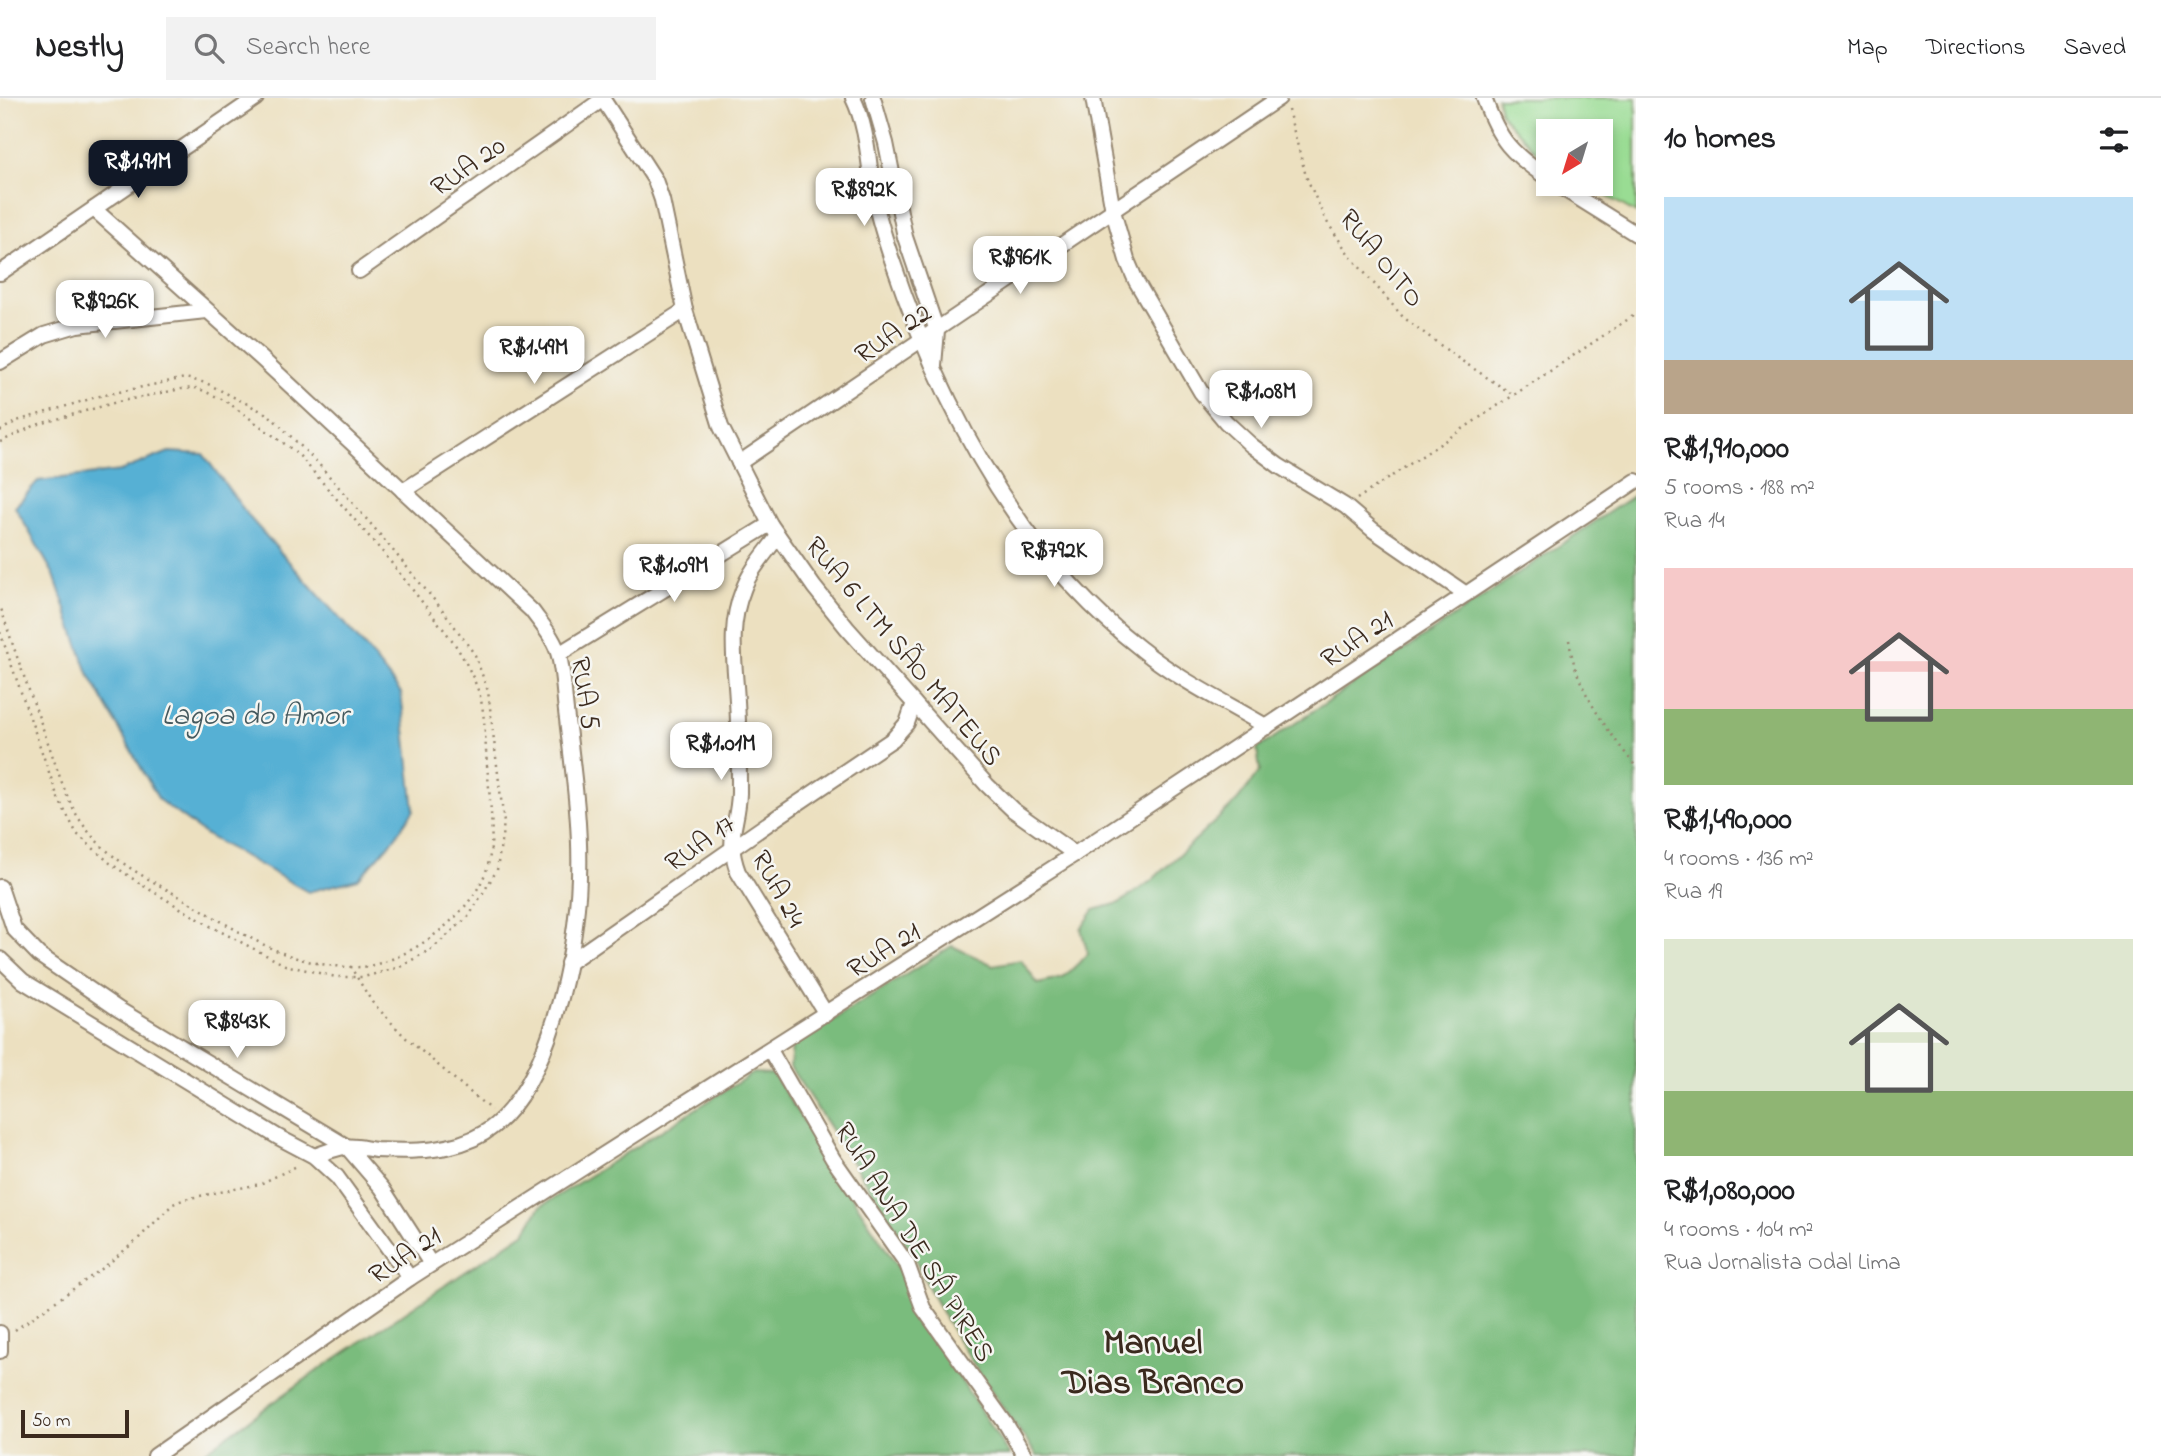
<!DOCTYPE html>
<meta charset="utf-8">
<style>
body{margin:0;font-family:"Indie Flower",sans-serif;background:#f2f2f2;color:#202124;height:100vh;display:flex;flex-direction:column;font-size:26px;white-space:nowrap}
*{box-sizing:border-box;margin:0}
p{font-size:23px;color:#757577}
.icon{flex:none;width:38px;height:38px;fill:none;stroke:currentColor;stroke-width:2;stroke-linecap:round;stroke-linejoin:round}
.map{position:relative;flex:1;overflow:hidden}
.side{display:flex;flex-direction:column;background:#fff;width:525px}
.side>*{flex:none}
.needle{width:46px;rotate:218deg}
.fabs{position:absolute;left:1536px;top:21px;display:grid;gap:14px}
.fabs a{display:grid;place-items:center;width:77px;height:77px;border-radius:0px;background:#fff;box-shadow:0 4px 10px #0003;font-size:35px}
.scale{position:absolute;left:21px;bottom:18px;width:108px;box-sizing:border-box;padding-left:7px;border:4px solid #3b2a1e;border-top:0;font-size:19px;line-height:24px;white-space:nowrap;color:#3b2a1e;-webkit-text-stroke:5px #f6f6f2;paint-order:stroke}
.price{position:absolute;translate:-50% -60px;padding:0 16px;border-radius:14px;background:#fff;color:#222;font-size:23px;line-height:46px;filter:drop-shadow(0 2px 4px #0008)}
.price::after{content:'';position:absolute;left:50%;top:42px;width:21px;height:16px;margin-left:-10px;background:inherit;clip-path:polygon(0 0,100% 0,50% 100%)}
.price.active{background:#111827;color:#fff}
ul{padding:0;list-style:none}
li{display:grid;align-content:center;gap:14px;height:371px;padding:0 28px}
li span{display:grid;place-items:center;height:217px;border-radius:0px;color:#555}
li>.icon{margin-inline-start:auto}
span .icon{width:126px;height:126px;fill:#fffc;stroke-width:1}
li b{font-size:30px}
h2{display:flex;justify-content:space-between;align-items:center;height:84px;padding:0 28px;font-size:30px}
header{display:flex;align-items:center;gap:42px;box-sizing:border-box;height:98px;padding:0 35px;background:#fff;border-bottom:2px solid #e0e0e0}
header strong{font-size:33px}
nav{display:flex;gap:38px;margin-inline-start:auto;font-size:24px}
.search{width:490px;height:63px;background:#f2f2f2;display:flex;align-items:center;gap:18px;box-sizing:border-box;padding:0 24px;border-radius:0px;color:#757577;font-size:26px}
main{display:flex;flex:1;min-height:0}
.map>svg:first-child{display:block}
</style>
<header>
<strong>Nestly</strong>
<div class="search"><svg class="icon" aria-label="search" viewBox="0 0 24 24"><circle cx="10" cy="10" r="6"/><path d="M15 15l6 6"/></svg>Search here</div>
<nav><a>Map</a><a>Directions</a><a>Saved</a></nav>
</header>
<main>
<div class="map">
<svg width="1636" height="1358" viewBox="0 0 1636 1358">
<rect width="100%" height="100%" fill="#f6f6f2"/>
<filter id="ink" filterUnits="userSpaceOnUse"><feTurbulence type="fractalNoise" baseFrequency=".0143" numOctaves="2"/><feDisplacementMap in="SourceGraphic" scale="14" xChannelSelector="R" yChannelSelector="G"/><feConvolveMatrix kernelMatrix="1 2 1 2 8 2 1 2 1" color-interpolation-filters="sRGB"/></filter>
<filter id="wash" filterUnits="userSpaceOnUse"><feTurbulence type="fractalNoise" baseFrequency=".00686" numOctaves="4" result="noise"/><feDisplacementMap in="SourceGraphic" scale="28" xChannelSelector="R" yChannelSelector="G"/><feGaussianBlur stdDeviation="1.57" result="paint"/><feColorMatrix in="noise" values="0 0 0 0 0 0 0 0 0 0 0 0 0 0 0 0 0 1.4 0 .05"/><feComposite in="paint" operator="in"/></filter>
<g filter="url(#wash)">
<rect width="100%" height="100%" fill="#ece0c0"/>
<!-- green -->
<polygon fill="#99dc93" stroke="#6a8358" stroke-width="2" points="1497,0 1636,0 1636,115 1603,96 1573,86 1601,86 1601,33 1549,33 1549,68 1501,16"/>
<!-- forest -->
<g fill="#7abc7d" stroke="#5a734e" stroke-width="2">
<path d="M1636,396V1358H1037C992,1293 945,1231 914,1158L790,969L792,948L952,848L993,867L1021,862L1038,886L1063,880L1088,856L1081,831L1094,812L1119,805L1151,783L1237,703L1260,673L1257,651Z"/>
<polygon points="753,975 773,976 900,1173 911,1205 1010,1358 199,1358 317,1273 525,1134 540,1109"/>
</g>
<!-- water -->
<polygon fill="#57b0d4" stroke="#496d79" stroke-width="2" points="169,354 203,356 250,420 365,549 401,595 414,712 391,745 358,781 308,794 206,737 159,702 88,575 54,477 15,409 38,383 120,373"/>
</g>
<g filter="url(#ink)">
<g fill="none" stroke-linecap="round" stroke-linejoin="round">
<defs>
<g id="street">
<polyline points="602,0 655,82 662,102 685,212 721,329 770,426 814,489 847,530 987,687 1013,712 1075,756"/>
<path d="M853,0C869,33 868,68 875,103C879,122 885,141 891,159C940,305 1017,455 1141,551C1179,582 1225,604 1267,629"/>
<polyline points="873,0 886,45 905,139 937,233 934,267"/>
<polyline points="1093,0 1113,113 1127,162 1136,183 1201,294 1226,324 1251,347 1279,368 1345,408 1373,432 1466,496"/>
<path d="M1484,0C1499,43 1512,56 1549,81"/>
<polyline points="1556,86 1636,136"/>
<path d="M94,111L262,261L532,513C542,527 555,541 559,558C564,578 564,601 567,621C573,673 581,727 579,779C577,852 550,994 484,1035C453,1054 412,1054 376,1052C366,1051 354,1047 345,1049C335,1050 324,1055 314,1058"/>
<polyline points="359,173 603,1"/>
<polyline points="0,175 256,0"/>
<polyline points="0,264 44,237 77,227 206,213"/>
<polyline points="739,365 1279,0"/>
<polyline points="403,393 685,212"/>
<path d="M778,438C766,455 750,472 743,492C728,529 735,565 737,603C739,634 739,664 739,695C738,728 725,739 738,774L826,916"/>
<polyline points="559,556 770,426"/>
<polyline points="0,789 14,831 39,857 118,911 346,1048 382,1090 431,1166"/>
<polyline points="0,861 23,883 278,1039 314,1058 337,1079 410,1180"/>
<polyline points="568,865 779,718 893,641 907,625 914,605"/>
<polyline points="770,952 833,1061 907,1166 923,1210 1006,1326 1025,1358"/>
<polyline points="0,1235 0,1253"/>
<polyline points="155,1358 410,1180 1075,756 1636,383"/>
</g>
</defs>
<!-- street casing -->
<use href="#street" stroke="#94856f" stroke-width="18"/>
<!-- path -->
<g stroke="#94856f" stroke-width="2.5" stroke-dasharray="2 5" stroke-linecap="butt">
<polyline points="1288,12 1306,78 1325,121 1350,158 1403,219 1456,259 1512,296"/>
<polyline points="0,333 17,323 100,298 185,280 206,285 269,317 316,363 376,432 445,515 475,557 488,593 504,725 497,772 469,818 433,850 400,869 364,879 336,879 285,867 212,829 142,787 110,765 77,736 58,700 0,534"/>
<path d="M0,344L36,327L117,304L181,291L197,290L226,303L297,355L386,458L452,542C463,558 474,579 480,598C486,621 485,653 488,677C490,706 495,738 488,767C475,815 411,863 362,869C344,870 322,867 304,862C262,851 224,824 187,803C153,783 113,765 88,733C67,708 58,672 47,642C31,597 14,553 0,507"/>
<polyline points="1357,401 1636,216"/>
<path d="M1569,542C1576,592 1606,630 1636,669"/>
<polyline points="350,868 372,904 405,939 491,1012"/>
<polyline points="15,1232 103,1170 137,1142 173,1106 185,1101 260,1086 299,1067"/>
</g>
<!-- street -->
<use href="#street" stroke="#fff" stroke-width="14"/>
</g>
</g>
<g text-anchor="middle" stroke-width="5" stroke-linejoin="round" paint-order="stroke">
<!-- street labels -->
<g font-size="28" fill="#3b2a1e" stroke="#f6f6f2">
<text transform="translate(467 67) rotate(-35)" y="10">RUA 20</text>
<text transform="translate(1383 159) rotate(51)" y="10">RUA OITO</text>
<text transform="translate(892 234) rotate(-34)" y="10">RUA 22</text>
<text transform="translate(1356 540) rotate(-34)" y="10">RUA 21</text>
<text transform="translate(905 552) rotate(50)" y="10">RUA 6 LTM SÃO MATEUS</text>
<text transform="translate(587 595) rotate(81)" y="10">RUA 5</text>
<text transform="translate(699 744) rotate(-35)" y="10">RUA 17</text>
<text transform="translate(780 790) rotate(61)" y="10">RUA 24</text>
<text transform="translate(883 851) rotate(-32)" y="10">RUA 21</text>
<text transform="translate(916 1143) rotate(58)" y="10">RUA ANA DE SÁ PIRES</text>
<text transform="translate(404 1156) rotate(-34)" y="10">RUA 21</text>
</g>
<!-- water labels -->
<g font-size="30" font-style="italic" fill="#45595e" stroke="#f6f6f2">
<text x="255" y="626">Lagoa do Amor</text>
</g>
<!-- district labels -->
<g font-size="35" font-weight="bold" fill="#3b2a1e" stroke="#f6f6f2">
<text x="1153" y="1255">Manuel<tspan x="1153" dy="40">Dias Branco</tspan></text>
</g>
</g>
</svg>
<div class="fabs">
<a><svg class="needle" viewBox="-14 -14 28 28"><path d="M0-13l5 13h-10z" fill="#e53935"/><path d="M0 13l5-13h-10z" fill="#757577"/></svg></a>
</div>
<div class="scale">50 m</div>
<b class="price active" style="left:138px;top:102px">R$1.91M</b>
<b class="price" style="left:864px;top:130px">R$892K</b>
<b class="price" style="left:1020px;top:198px">R$961K</b>
<b class="price" style="left:105px;top:242px">R$926K</b>
<b class="price" style="left:534px;top:288px">R$1.49M</b>
<b class="price" style="left:1261px;top:332px">R$1.08M</b>
<b class="price" style="left:1054px;top:491px">R$792K</b>
<b class="price" style="left:674px;top:506px">R$1.09M</b>
<b class="price" style="left:721px;top:684px">R$1.01M</b>
<b class="price" style="left:237px;top:962px">R$843K</b>
</div>
<section class="side">
<h2>10 homes<svg class="icon" aria-label="filters" viewBox="0 0 24 24"><path d="M4 7h16M4 17h16"/><circle cx="9" cy="7" r="2"/><circle cx="15" cy="17" r="2"/></svg></h2>
<ul>
<li><span style="background:linear-gradient(#bfe0f5 75%,#b9a48a 0)"><svg class="icon" aria-label="home" viewBox="0 0 24 24"><path d="M3 11l9-7 9 7M6 9v11h12V9"/></svg></span><div><b>R$1,910,000</b><p>5 rooms · 188 m²</p><p>Rua 14</p></div></li>
<li><span style="background:linear-gradient(#f6c9c9 65%,#8fb573 0)"><svg class="icon" aria-label="home" viewBox="0 0 24 24"><path d="M3 11l9-7 9 7M6 9v11h12V9"/></svg></span><div><b>R$1,490,000</b><p>4 rooms · 136 m²</p><p>Rua 19</p></div></li>
<li><span style="background:linear-gradient(#dfe7d0 70%,#8fb573 0)"><svg class="icon" aria-label="home" viewBox="0 0 24 24"><path d="M3 11l9-7 9 7M6 9v11h12V9"/></svg></span><div><b>R$1,080,000</b><p>4 rooms · 104 m²</p><p>Rua Jornalista Odal Lima</p></div></li>
</ul>
</section>
</main>
